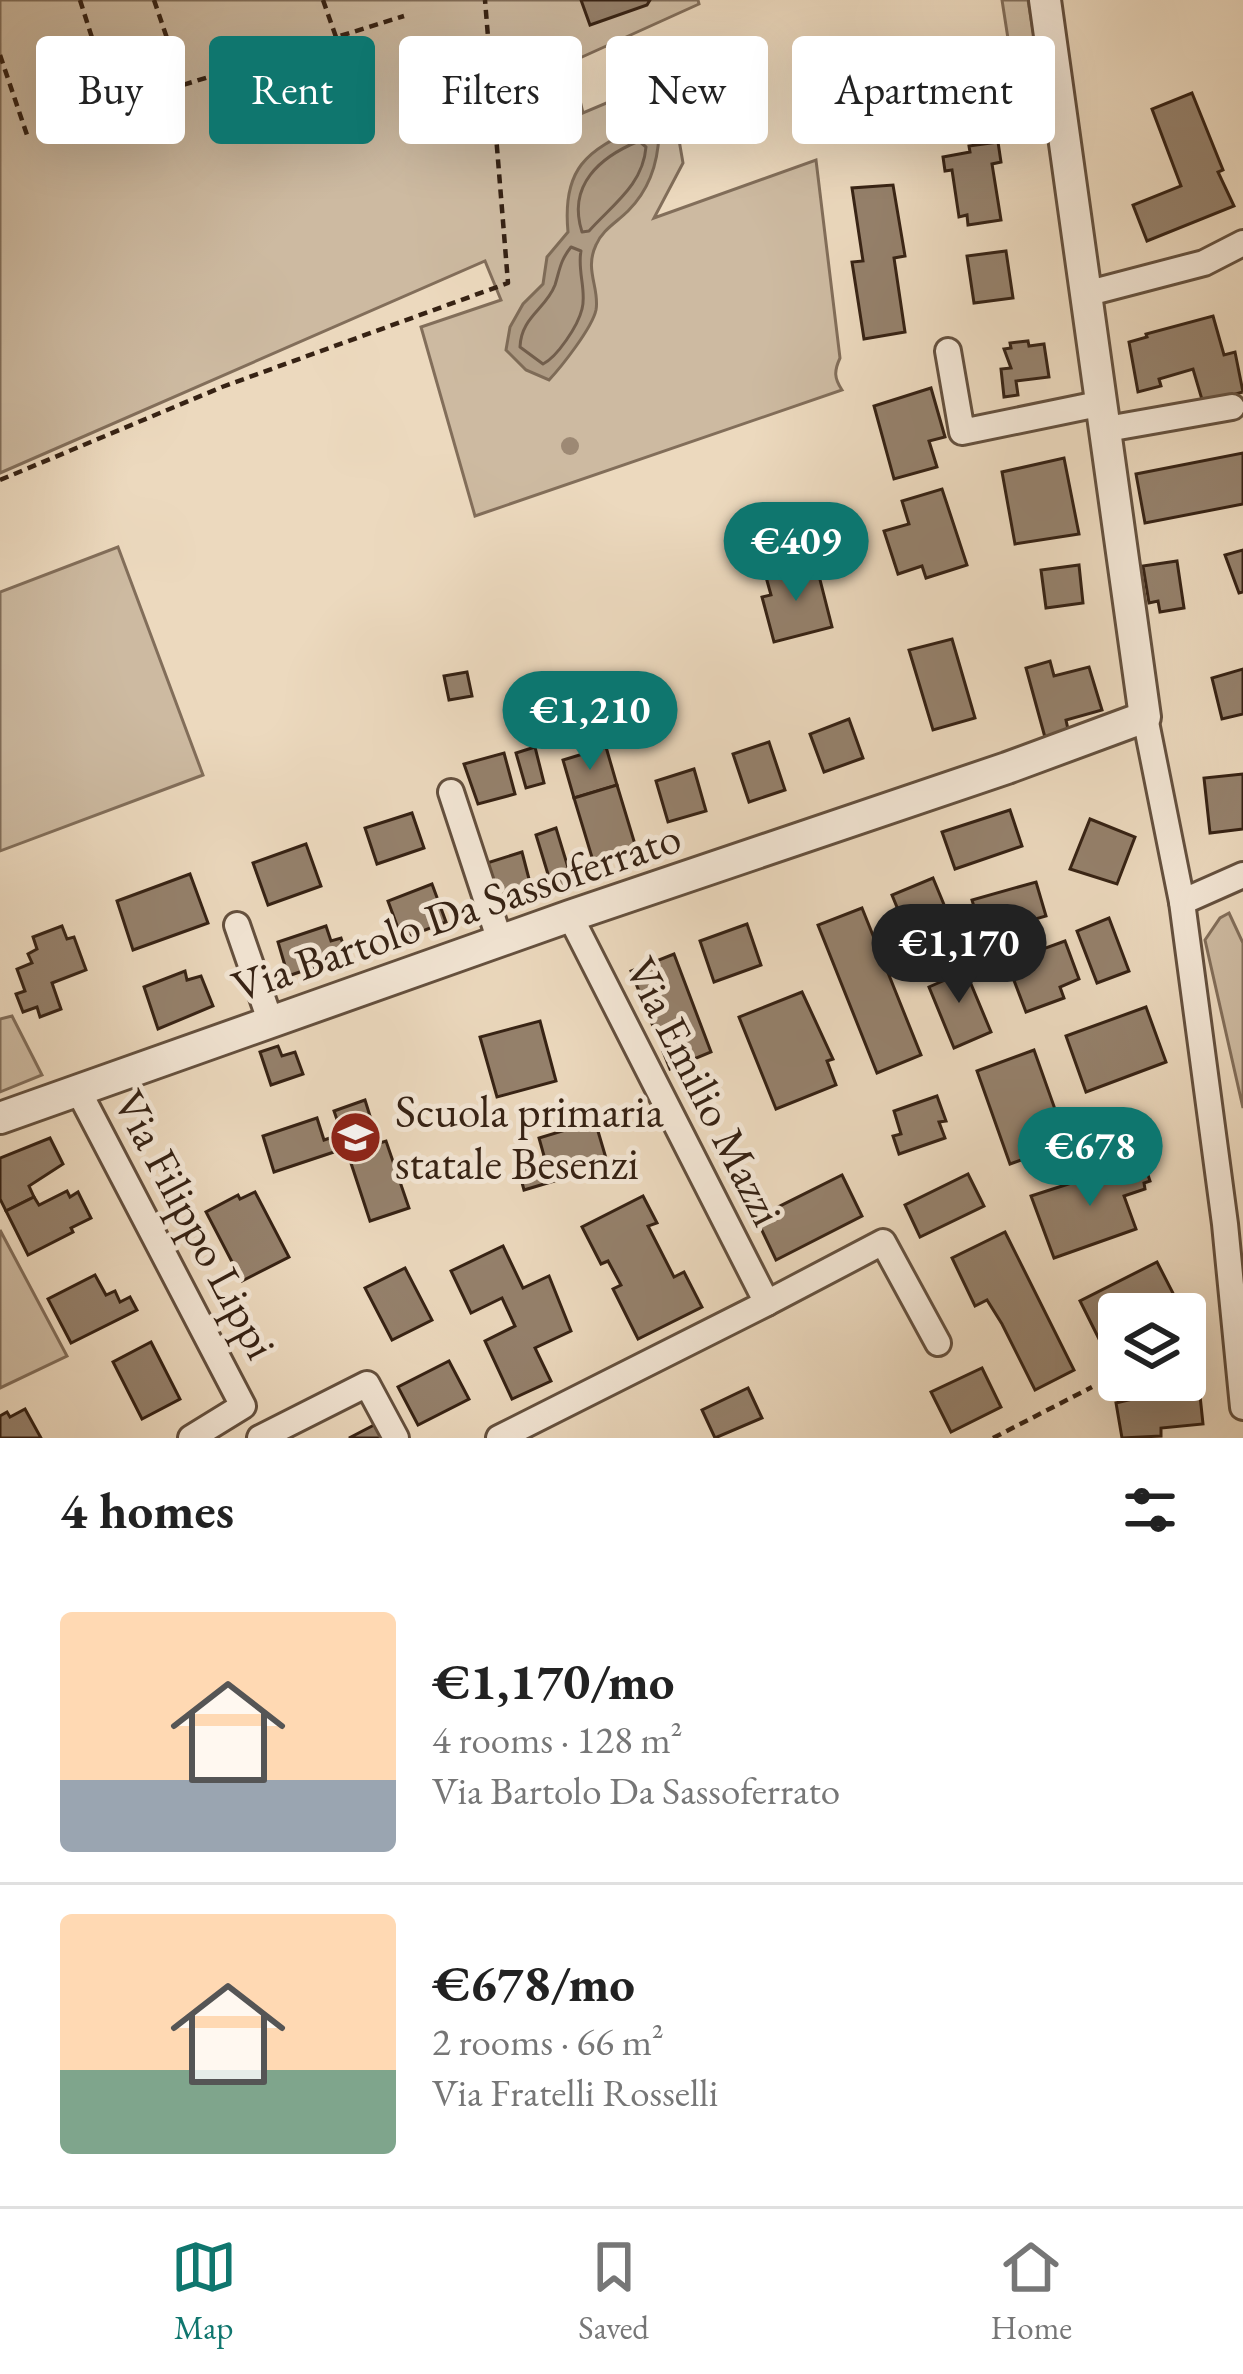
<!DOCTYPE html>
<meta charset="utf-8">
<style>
body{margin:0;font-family:"EB Garamond",serif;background:#f2f2f2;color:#222;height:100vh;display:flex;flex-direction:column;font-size:45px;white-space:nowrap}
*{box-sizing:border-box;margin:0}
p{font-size:39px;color:#767676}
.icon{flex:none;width:66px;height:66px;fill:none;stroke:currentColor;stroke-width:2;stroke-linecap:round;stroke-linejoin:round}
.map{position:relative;height:1438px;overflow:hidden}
.sheet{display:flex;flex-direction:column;background:#fff;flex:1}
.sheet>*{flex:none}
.top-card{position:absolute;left:36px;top:36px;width:1173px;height:108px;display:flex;gap:24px}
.buttons{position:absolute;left:1098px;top:1293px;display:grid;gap:24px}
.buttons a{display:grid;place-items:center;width:108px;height:108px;border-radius:12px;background:#fff;box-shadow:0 12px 48px #0002;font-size:60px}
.price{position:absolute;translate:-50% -102px;padding:0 27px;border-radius:42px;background:#0f766e;color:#fff;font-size:39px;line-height:78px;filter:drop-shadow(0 3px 6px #0008)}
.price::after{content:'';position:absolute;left:50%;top:72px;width:36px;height:27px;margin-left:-18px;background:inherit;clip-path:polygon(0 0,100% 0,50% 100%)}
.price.active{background:#222;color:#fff}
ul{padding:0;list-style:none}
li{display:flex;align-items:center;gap:36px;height:300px;padding:0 60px}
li+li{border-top:3px solid #e0e0e0}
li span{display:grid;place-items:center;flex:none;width:336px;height:240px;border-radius:12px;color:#555}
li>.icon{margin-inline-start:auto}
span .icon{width:144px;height:144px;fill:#fffc;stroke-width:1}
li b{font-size:51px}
h2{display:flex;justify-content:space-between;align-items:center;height:144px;padding:0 60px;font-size:51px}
.pill{padding:0 42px;border-radius:12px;background:#fff;box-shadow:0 12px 48px #0002;font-size:42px;line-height:108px}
.pill.active{background:#0f766e;color:#fff}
.tab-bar{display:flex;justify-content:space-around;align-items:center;height:168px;border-top:3px solid #e0e0e0;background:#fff;font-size:33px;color:#767676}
.tab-bar a{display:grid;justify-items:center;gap:6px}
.tab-bar .active{color:#0f766e}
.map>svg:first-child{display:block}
</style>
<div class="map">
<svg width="1243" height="1438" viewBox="0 0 1243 1438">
<rect width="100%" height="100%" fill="#ecd9be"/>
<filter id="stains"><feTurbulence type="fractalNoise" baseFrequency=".00167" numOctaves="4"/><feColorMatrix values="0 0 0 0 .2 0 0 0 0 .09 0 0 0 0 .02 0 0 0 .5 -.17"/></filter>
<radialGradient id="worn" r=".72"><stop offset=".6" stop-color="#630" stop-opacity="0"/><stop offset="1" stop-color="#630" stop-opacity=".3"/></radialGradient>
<!-- green -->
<g fill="#cdbaa1" stroke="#826e5a" stroke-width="3">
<path d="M0,0H698L699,4L571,62L583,113L642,88L674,111L683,163L654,218L816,160L840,358C834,371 834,378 842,390L475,516L421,327L501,300L485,261L0,473Z"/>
<polygon points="1002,0 1028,0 1041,80 1016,90"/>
<polygon points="118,547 203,775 0,851 0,592"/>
<polygon points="1229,913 1243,943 1243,1108 1205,940 1220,918"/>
<polygon points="12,1016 42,1075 0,1092 0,1019"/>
<polygon points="0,1230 67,1356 0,1388"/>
</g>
<!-- water -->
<path fill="#ae9b84" stroke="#7e6b57" stroke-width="3" d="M640,127L659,134C658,162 649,190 628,211C617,222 602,230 596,245C584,270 600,288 596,310C592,328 562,366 549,380L526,370L506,350L510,327L523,304L543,284L547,257L568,232C562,169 586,150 640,127Z"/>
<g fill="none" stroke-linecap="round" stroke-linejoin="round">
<!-- shore -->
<g stroke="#725e4c" stroke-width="3">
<path d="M639,141L646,147C643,185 612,205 589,231L582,232C567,185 600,157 639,141Z"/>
<path d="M571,247L581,251C577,270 587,292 582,309C578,326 557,357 543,364L520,347C521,317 546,309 555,285C560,269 560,261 571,247Z"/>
</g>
</g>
<!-- building -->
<g fill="#95816c" stroke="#362214" stroke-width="3">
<polygon points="581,0 650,0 647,5 590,25"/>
<polygon points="1192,93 1223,170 1218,172 1234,206 1147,241 1133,205 1181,186 1152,109"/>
<polygon points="998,142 1001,162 992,164 1001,220 968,225 967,215 959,217 952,170 945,171 943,157 970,152 969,146"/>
<polygon points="893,185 905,256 894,258 905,332 864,339 852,262 863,261 852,188"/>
<polygon points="1006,251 1013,298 974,303 967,256"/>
<polygon points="1213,316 1224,355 1235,352 1243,392 1203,403 1193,369 1159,379 1161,386 1138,392 1129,342 1147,337 1146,334"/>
<polygon points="1028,341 1029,346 1044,344 1049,377 1016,381 1018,395 1004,397 1001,369 1011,368 1004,349 1011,348 1010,343"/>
<polygon points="931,388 945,437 929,441 937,467 894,479 874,406"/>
<polygon points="1243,453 1243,504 1145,523 1136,474"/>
<polygon points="1064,458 1079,534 1015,544 1002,472"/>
<polygon points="942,489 967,565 926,578 922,566 898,574 884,531 909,524 902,501"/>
<polygon points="1243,550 1243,592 1239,593 1225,555"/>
<polygon points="1177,561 1184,608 1160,612 1158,601 1149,603 1143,566"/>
<polygon points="816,564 832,627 774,642 762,597 771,595 766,577"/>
<polygon points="1079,565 1083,603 1046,608 1041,570"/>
<polygon points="952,639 975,718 933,730 909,650"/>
<polygon points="1050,661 1054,676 1089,667 1102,710 1066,720 1069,734 1046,741 1026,668"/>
<polygon points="1243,669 1243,714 1222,719 1212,678"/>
<polygon points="467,672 472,696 449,700 444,676"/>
<polygon points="849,719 863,758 824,772 810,734"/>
<polygon points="769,742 785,790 749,802 733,754"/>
<polygon points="535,747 544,783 526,788 516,753"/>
<polygon points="606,747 617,785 574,798 563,760"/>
<polygon points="504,753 515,794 478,804 464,764"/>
<polygon points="694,769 706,811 668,822 656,781"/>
<polygon points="1243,774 1243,829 1210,833 1204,778"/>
<polygon points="617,785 637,851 594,864 574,798"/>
<polygon points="1010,810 1022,846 955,869 942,832"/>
<polygon points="412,813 424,848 377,864 365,828"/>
<polygon points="1090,819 1135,837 1117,884 1070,869"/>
<polygon points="556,828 574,887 554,894 536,835"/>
<polygon points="306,844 321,886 268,905 253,863"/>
<polygon points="522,852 535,902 500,911 487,863"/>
<polygon points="190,874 208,923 133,950 117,901"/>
<polygon points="933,878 952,924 947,927 957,950 921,965 892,895"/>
<polygon points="1036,882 1046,916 982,934 972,900"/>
<polygon points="432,884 446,922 402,939 388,901"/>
<polygon points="862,908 921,1055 877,1073 818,925"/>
<polygon points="1109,918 1129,971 1097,983 1077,931"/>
<polygon points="747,924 761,965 714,982 700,941"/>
<polygon points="62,926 67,939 74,937 86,970 52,983 61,1009 40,1017 37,1007 23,1012 16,994 25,991 17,969 32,963 28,954 37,949 33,937"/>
<polygon points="326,926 331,941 341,938 347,956 288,976 278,942"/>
<polygon points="1065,941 1079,979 1060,987 1064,998 1026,1012 1007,962"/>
<polygon points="674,954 711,1052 670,1069 631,971"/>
<polygon points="961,960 991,1032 954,1048 929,987 945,980 941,969"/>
<polygon points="185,971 187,980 201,976 213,1006 158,1029 144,987"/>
<polygon points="802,992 833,1059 827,1061 836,1085 776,1109 739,1017"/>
<polygon points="1146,1007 1166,1062 1086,1092 1066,1036"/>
<polygon points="540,1021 556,1081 497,1097 480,1037"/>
<polygon points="278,1046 282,1056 295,1052 303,1074 271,1085 260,1052"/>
<polygon points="1034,1050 1067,1143 1010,1164 977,1071"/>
<polygon points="937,1096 946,1121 939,1122 945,1138 899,1154 893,1136 901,1134 894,1111"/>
<polygon points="365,1100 375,1132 370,1134 373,1145 386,1141 409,1208 370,1221 346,1148 274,1172 263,1136 317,1118 324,1140 342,1134 334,1111"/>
<polygon points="595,1121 608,1165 524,1190 519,1171 546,1163 539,1138"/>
<polygon points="50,1138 63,1164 29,1186 34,1197 6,1211 0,1199 0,1158"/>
<polygon points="1143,1160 1150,1181 1144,1183 1145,1189 1124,1196 1136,1229 1054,1258 1031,1196"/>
<polygon points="968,1174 984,1206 920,1237 905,1205"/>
<polygon points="842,1175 862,1216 776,1260 756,1218"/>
<polygon points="67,1191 70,1197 78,1192 91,1218 71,1228 73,1232 28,1255 6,1211 34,1197 39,1205"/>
<polygon points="255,1192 289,1257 242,1281 206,1212 238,1195 240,1199"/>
<polygon points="643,1196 657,1223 648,1226 674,1277 684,1272 702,1307 638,1339 613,1289 621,1285 608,1261 601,1264 582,1227"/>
<polygon points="1005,1232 1074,1370 1035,1390 1002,1324 987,1300 975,1306 952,1258"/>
<polygon points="503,1246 523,1288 549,1276 571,1331 535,1348 551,1381 512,1399 485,1341 515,1326 502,1298 471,1313 451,1271"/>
<polygon points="1157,1262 1176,1299 1172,1301 1179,1314 1119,1314 1119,1346 1110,1350 1103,1337 1099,1339 1080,1301"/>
<polygon points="405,1268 432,1320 392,1340 365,1288"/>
<polygon points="95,1275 106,1295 115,1291 120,1302 130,1297 137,1310 71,1343 48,1299"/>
<polygon points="151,1342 180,1399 142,1419 113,1362"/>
<polygon points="449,1361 469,1399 418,1425 398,1387"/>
<polygon points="982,1368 1001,1407 951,1432 931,1392"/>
<polygon points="1183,1384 1183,1388 1199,1386 1203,1424 1161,1428 1161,1436 1122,1438 1116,1403 1157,1393 1158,1386"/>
<polygon points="748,1388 762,1418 715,1438 702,1410"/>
<polygon points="25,1409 41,1438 0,1438 0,1416 7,1412 10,1417"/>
<polygon points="376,1424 383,1438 349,1438"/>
</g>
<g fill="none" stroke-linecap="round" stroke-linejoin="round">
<defs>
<g id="minor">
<polyline points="1089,293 1204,263 1243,243"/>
<polyline points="948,351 962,432 1103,403"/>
<polyline points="1107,429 1232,407"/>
<polyline points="1145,717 1182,902 1225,1224 1243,1407"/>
<polyline points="451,792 500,941"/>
<polyline points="1182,902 1243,875"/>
<polyline points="237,925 271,1023"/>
<polyline points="78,1090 243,1406 191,1438"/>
<polyline points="767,1303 883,1242 938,1343"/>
<polyline points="260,1438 367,1384 396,1438"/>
<polyline points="499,1438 767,1303 570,916"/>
</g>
<polyline id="tertiary" points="0,1118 570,916 1007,768 1145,717 1045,0"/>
</defs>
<!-- minor casing -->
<use href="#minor" stroke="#64503e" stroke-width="30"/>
<!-- tertiary casing -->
<use href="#tertiary" stroke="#64503e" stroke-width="36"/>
<!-- path -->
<g stroke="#362214" stroke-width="4.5" stroke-dasharray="9 6" stroke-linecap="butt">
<polyline points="80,0 114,107 183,85"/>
<polyline points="154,0 183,85 404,16"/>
<polyline points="323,0 336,37"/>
<polyline points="0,55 28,138"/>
<polyline points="0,480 222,387 508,283 485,0"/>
<polyline points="993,1438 1092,1387"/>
</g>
<!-- minor -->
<use href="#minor" stroke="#f3e6d5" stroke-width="24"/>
<!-- tertiary -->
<use href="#tertiary" stroke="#f3e6d5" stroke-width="30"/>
</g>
<!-- trees -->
<circle fill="#9d8974" cx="570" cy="446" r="9"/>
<!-- icons -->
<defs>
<symbol id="school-disc" viewBox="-11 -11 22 22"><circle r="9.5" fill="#8f2418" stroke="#f3e6d5"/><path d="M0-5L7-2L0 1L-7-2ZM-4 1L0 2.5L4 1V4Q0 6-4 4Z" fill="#fff"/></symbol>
</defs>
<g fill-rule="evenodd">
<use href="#school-disc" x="326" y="1108" width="59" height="59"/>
</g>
<g text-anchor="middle" stroke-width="10" stroke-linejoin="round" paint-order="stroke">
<!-- street labels -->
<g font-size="45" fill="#362214" stroke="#f3e6d5">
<text transform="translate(456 911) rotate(-19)" y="16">Via Bartolo Da Sassoferrato</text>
<text transform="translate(705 1091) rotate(63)" y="16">Via Emilio Mazzi</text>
<text transform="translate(196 1224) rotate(62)" y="16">Via Filippo Lippi</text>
</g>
<!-- poi labels -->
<g font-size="45" fill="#362214" stroke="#f3e6d5" text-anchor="start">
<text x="395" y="1127">Scuola primaria<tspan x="395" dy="52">statale Besenzi</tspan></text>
</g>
</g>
<rect width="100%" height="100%" filter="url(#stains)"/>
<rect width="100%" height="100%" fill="url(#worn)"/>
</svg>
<div class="buttons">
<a><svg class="icon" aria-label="layers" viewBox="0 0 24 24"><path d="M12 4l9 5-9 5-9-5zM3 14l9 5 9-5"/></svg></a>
</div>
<b class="price" style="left:796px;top:604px">€409</b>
<b class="price" style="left:590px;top:773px">€1,210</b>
<b class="price active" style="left:959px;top:1006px">€1,170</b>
<b class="price" style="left:1090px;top:1209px">€678</b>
<div class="top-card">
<a class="pill">Buy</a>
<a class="pill active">Rent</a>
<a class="pill">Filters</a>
<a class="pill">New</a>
<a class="pill">Apartment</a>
</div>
</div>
<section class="sheet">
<h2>4 homes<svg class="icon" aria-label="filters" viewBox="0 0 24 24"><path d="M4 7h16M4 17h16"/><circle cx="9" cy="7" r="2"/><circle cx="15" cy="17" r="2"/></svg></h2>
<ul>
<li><span style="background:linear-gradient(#ffd9b3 70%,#9aa5b1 0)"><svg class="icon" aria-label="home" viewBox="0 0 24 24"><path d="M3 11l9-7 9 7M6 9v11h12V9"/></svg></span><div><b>€1,170/mo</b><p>4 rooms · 128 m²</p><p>Via Bartolo Da Sassoferrato</p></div></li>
<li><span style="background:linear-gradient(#ffd9b3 65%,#7fa58c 0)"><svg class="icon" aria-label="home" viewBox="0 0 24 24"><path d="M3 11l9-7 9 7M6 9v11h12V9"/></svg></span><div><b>€678/mo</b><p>2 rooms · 66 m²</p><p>Via Fratelli Rosselli</p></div></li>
</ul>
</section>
<nav class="tab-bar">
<a class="active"><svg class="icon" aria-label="map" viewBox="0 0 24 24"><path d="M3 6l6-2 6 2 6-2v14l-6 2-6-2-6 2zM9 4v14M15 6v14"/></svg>Map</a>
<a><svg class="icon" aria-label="saved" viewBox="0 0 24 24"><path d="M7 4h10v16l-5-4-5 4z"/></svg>Saved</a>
<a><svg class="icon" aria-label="home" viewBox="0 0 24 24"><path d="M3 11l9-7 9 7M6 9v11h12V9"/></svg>Home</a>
</nav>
